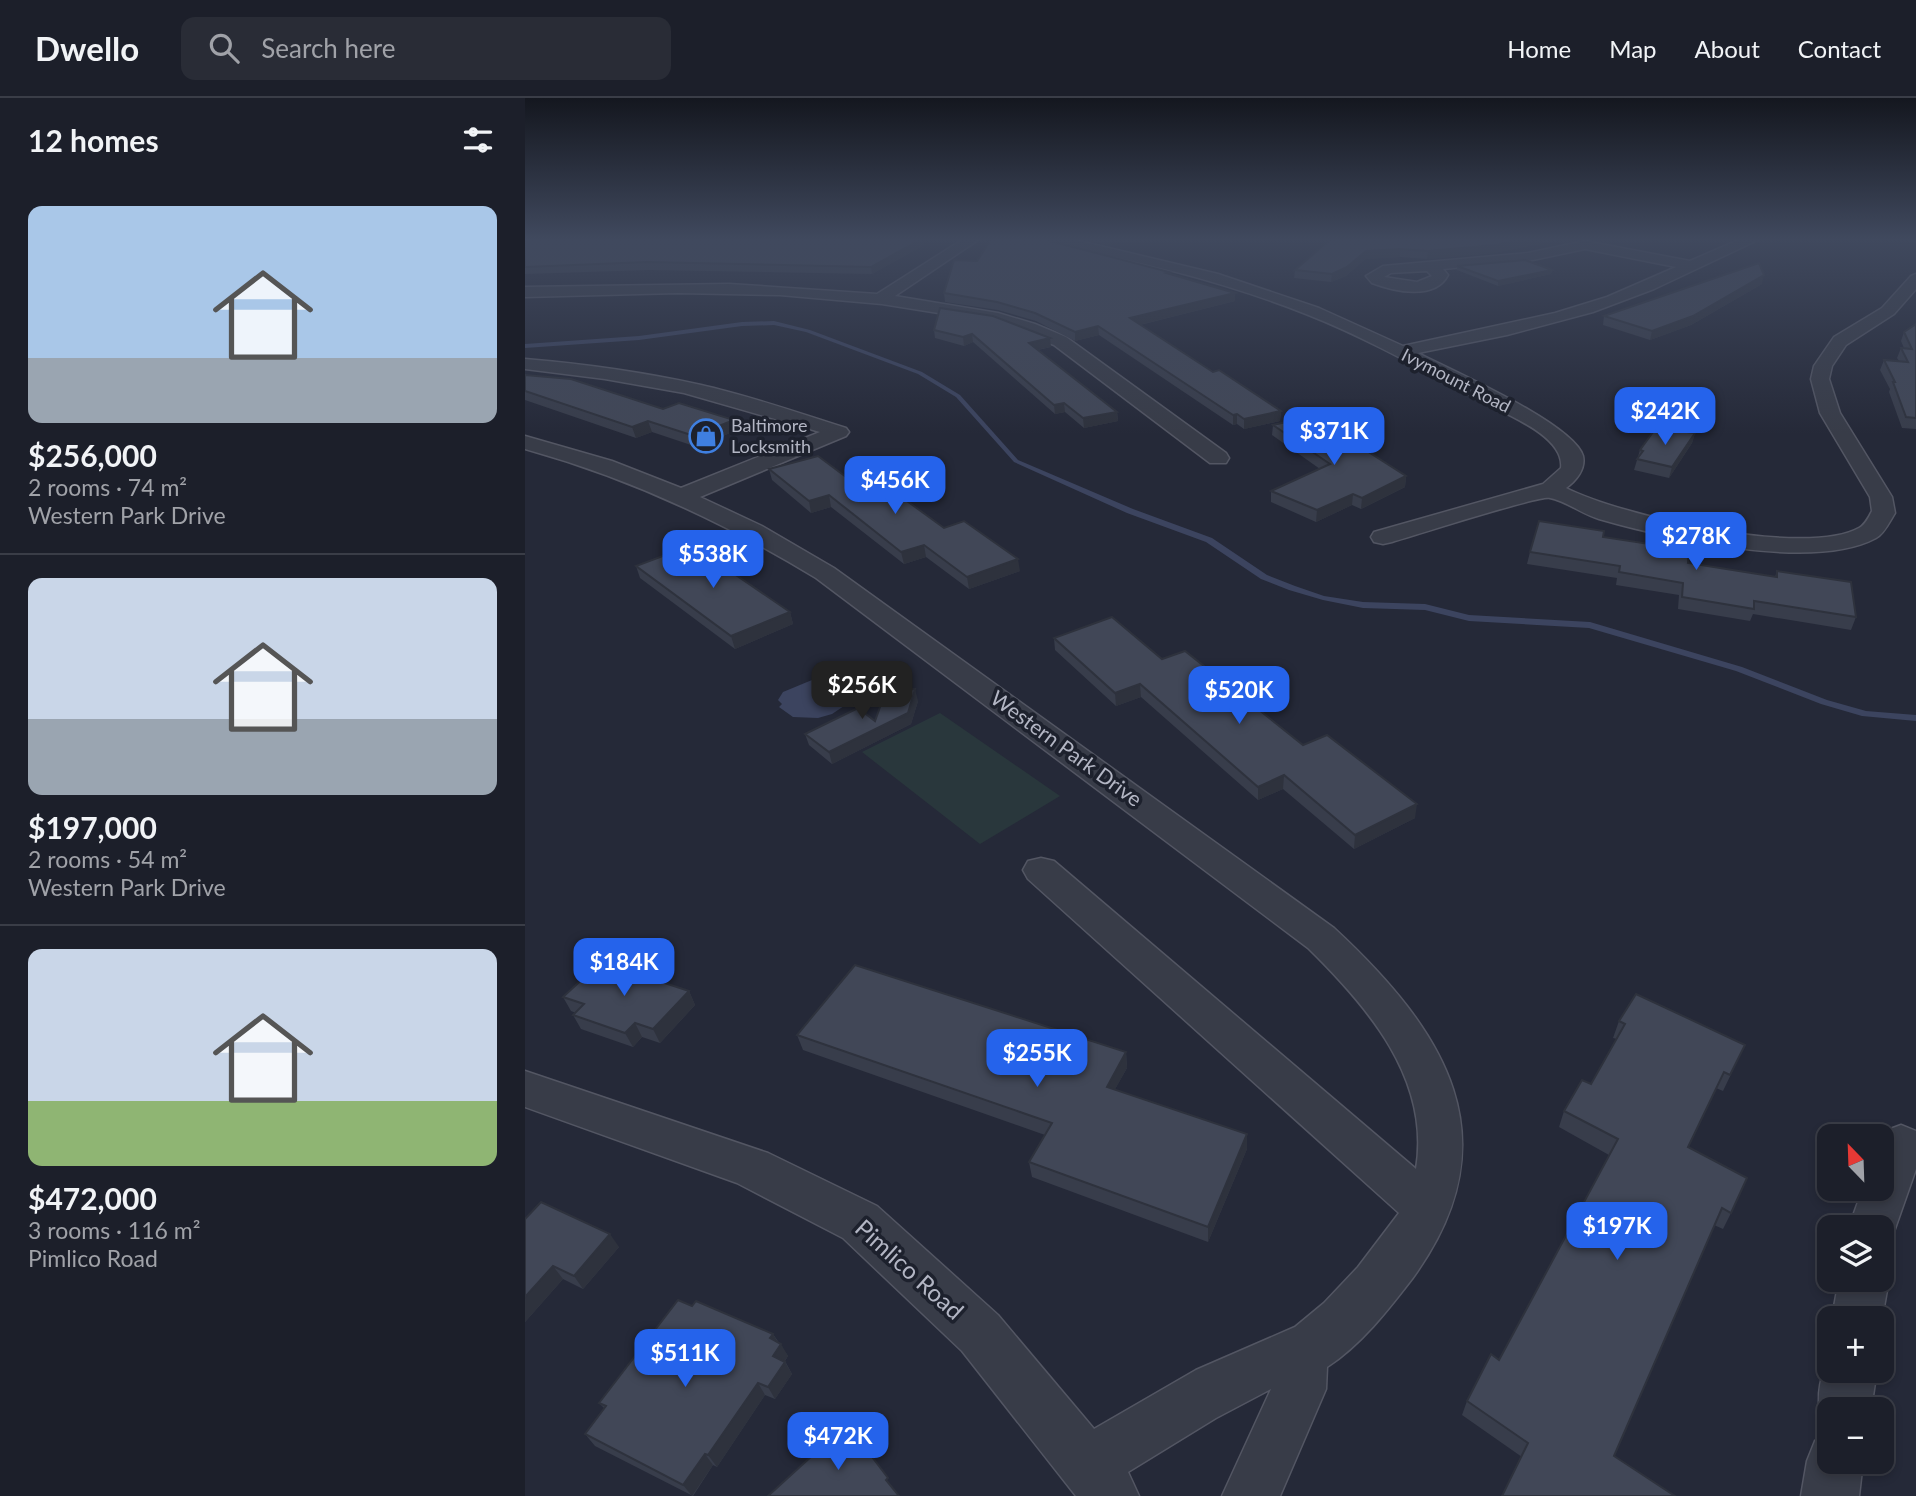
<!DOCTYPE html>
<meta charset="utf-8">
<style>
body{margin:0;font-family:Lato,sans-serif;background:#292c36;color:#f1f3f6;height:100vh;display:flex;flex-direction:column;font-size:26px;white-space:nowrap}
*{box-sizing:border-box;margin:0}
p{font-size:23px;color:#a0a2a8}
.icon{flex:none;width:38px;height:38px;fill:none;stroke:currentColor;stroke-width:2;stroke-linecap:round;stroke-linejoin:round}
.map{position:relative;flex:1;overflow:hidden}
.details{display:flex;flex-direction:column;background:#1c1f2a;width:525px}
.details>*{flex:none}
.needle{width:46px;rotate:337deg}
.buttons{position:absolute;left:1292px;top:1026px;display:grid;gap:14px}
.buttons a{display:grid;place-items:center;width:77px;height:77px;border-radius:14px;background:#1c1f2a;box-shadow:0 4px 10px #0003,0 0 0 2px #3a3d47;font-size:35px}
.price{position:absolute;translate:-50% -60px;padding:0 16px;border-radius:14px;background:#2563eb;color:#fff;font-size:23px;line-height:46px;filter:drop-shadow(0 2px 4px #0008)}
.price::after{content:'';position:absolute;left:50%;top:42px;width:21px;height:16px;margin-left:-10px;background:inherit;clip-path:polygon(0 0,100% 0,50% 100%)}
.price.on{background:#222;color:#fff}
ul{padding:0;list-style:none}
li{display:grid;align-content:center;gap:14px;height:371px;padding:0 28px}
li+li{border-top:2px solid #3a3d47}
li span{display:grid;place-items:center;height:217px;border-radius:14px;color:#555}
li>.icon{margin-inline-start:auto}
span .icon{width:126px;height:126px;fill:#fffc;stroke-width:1}
li b{font-size:30px}
h2{display:flex;justify-content:space-between;align-items:center;height:84px;padding:0 28px;font-size:30px}
header{display:flex;align-items:center;gap:42px;box-sizing:border-box;height:98px;padding:0 35px;background:#1c1f2a;border-bottom:2px solid #3a3d47}
header strong{font-size:33px}
nav{display:flex;gap:38px;margin-inline-start:auto;font-size:24px}
.search{width:490px;height:63px;background:#292c36;display:flex;align-items:center;gap:18px;box-sizing:border-box;padding:0 24px;border-radius:14px;color:#a0a2a8;font-size:26px}
main{display:flex;flex:1;min-height:0}
.map>svg:first-child{display:block}
</style>
<header>
<strong>Dwello</strong>
<div class="search"><svg class="icon" aria-label="search" viewBox="0 0 24 24"><circle cx="10" cy="10" r="6"/><path d="M15 15l6 6"/></svg>Search here</div>
<nav><a>Home</a><a>Map</a><a>About</a><a>Contact</a></nav>
</header>
<main>
<section class="details">
<h2>12 homes<svg class="icon" aria-label="filters" viewBox="0 0 24 24"><path d="M4 7h16M4 17h16"/><circle cx="9" cy="7" r="2"/><circle cx="15" cy="17" r="2"/></svg></h2>
<ul>
<li><span style="background:linear-gradient(#a9c7e8 70%,#9aa5b1 0)"><svg class="icon" aria-label="home" viewBox="0 0 24 24"><path d="M3 11l9-7 9 7M6 9v11h12V9"/></svg></span><div><b>$256,000</b><p>2 rooms · 74 m²</p><p>Western Park Drive</p></div></li>
<li><span style="background:linear-gradient(#c9d6e8 65%,#9aa5b1 0)"><svg class="icon" aria-label="home" viewBox="0 0 24 24"><path d="M3 11l9-7 9 7M6 9v11h12V9"/></svg></span><div><b>$197,000</b><p>2 rooms · 54 m²</p><p>Western Park Drive</p></div></li>
<li><span style="background:linear-gradient(#c9d6e8 70%,#8fb573 0)"><svg class="icon" aria-label="home" viewBox="0 0 24 24"><path d="M3 11l9-7 9 7M6 9v11h12V9"/></svg></span><div><b>$472,000</b><p>3 rooms · 116 m²</p><p>Pimlico Road</p></div></li>
</ul>
</section>
<div class="map">
<svg width="1391" height="1398" viewBox="0 0 1391 1398">
<rect width="100%" height="100%" fill="#252938"/>
<!-- green -->
<polygon fill="#29373c" points="415,615 535,698 455,746 337,654"/>
<!-- water -->
<polygon fill="#3c445f" points="317,571 314,581 332,593 328,602 307,616 293,620 268,619 254,609 257,606 253,602 258,594 287,582 291,572"/>
<g fill="none" stroke-linecap="round" stroke-linejoin="round">
<!-- stream -->
<polygon fill="#3c445f" fill-rule="evenodd" points="249,223 285,232 397,274 435,297 493,362 608,411 687,440 742,477 770,488 799,498 838,504 900,506 944,517 1065,524 1217,569 1302,602 1341,613 1391,617 1391,623 1337,618 1296,606 1211,573 1064,530 944,523 900,512 838,510 798,502 764,492 736,481 681,444 602,415 489,364 431,299 393,276 281,234 249,227 217,228 114,242 0,250 0,246 114,238 217,224"/>
<defs>
<g id="minor">
<polygon points="440,140 456,140 370,198 473,215 510,226 541,239 701,355 704,360 701,365 685,365 529,247 470,224 357,206 255,197 153,195 0,199 0,189 204,186 352,196"/>
<path d="M508,140L550,142L693,176L794,210L878,248L1030,215L1082,199L1151,169L1060,151L1003,163L918,171L923,177C910,203 868,193 847,185L841,178L858,168L1003,155L1060,143L1165,163L1218,140H1237L1129,191L1068,214L982,237L893,255C926,272 1049,326 1058,358C1061,371 1051,383 1041,390C1096,418 1280,460 1334,430C1340,427 1344,419 1347,413L1345,399L1295,315L1286,281L1289,268L1309,239L1357,210L1386,178L1391,176V191L1369,216L1321,247L1307,268L1304,281L1315,315L1367,399L1370,415C1365,423 1359,436 1351,440C1288,474 1140,440 1074,421C1057,416 1041,403 1025,400C1014,397 888,438 867,444L858,446L849,444L846,439L849,434L1018,386L1036,370C1040,338 980,316 956,303C898,272 842,240 781,216C695,182 606,161 515,144ZM902,173L907,178L892,184L859,179L866,175Z"/>
<path d="M0,261C59,266 118,274 176,287C225,298 273,315 321,330L324,334L321,338L175,399L237,428L309,470L809,830C920,933 990,1041 887,1181C863,1212 836,1247 802,1269L801,1291L755,1398H697L746,1291L691,1320L603,1374L614,1398H551L437,1253L318,1140L212,1085L0,1009V973L243,1055L352,1108L473,1217L569,1331L671,1272L770,1229L799,1205L833,1169L874,1115L503,781L498,772L503,763L516,760L529,763L891,1071C906,981 842,908 783,850L291,480C199,424 104,380 0,351V338L87,363L156,390L295,334L159,295L80,281L0,271Z"/>
<polygon points="1376,1027 1391,1033 1391,1071 1365,1145 1356,1148 1356,1129 1324,1129 1338,1090 1356,1090 1356,1041 1360,1033"/>
<polygon points="1357,1164 1364,1181 1356,1226 1356,1220 1307,1220 1314,1181 1356,1181"/>
<path d="M1304,1259V1272H1352L1346,1311H1304V1332L1300,1330C1290,1306 1293,1284 1304,1259Z"/>
<polygon points="1304,1337 1304,1363 1338,1363 1334,1398 1276,1398 1282,1363 1290,1343"/>
</g>
</defs>
<!-- minor casing -->
<use href="#minor" stroke="#535663" stroke-width="3"/>
<!-- minor -->
<use href="#minor" fill="#383c48" fill-rule="evenodd"/>
</g>
<!-- wall -->
<g fill="#383d4b">
<polygon points="0,140 398,140 399,147 347,176 124,172 0,176"/>
<polygon points="552,140 661,140 580,146"/>
<polygon points="807,140 1043,140 969,155 902,161 875,159 840,161 821,178 806,184 769,180 770,172"/>
<polygon points="1321,140 1391,140 1391,144"/>
<polygon points="533,145 644,174 644,175 710,195 710,203 615,227 688,274 756,313 755,323 719,331 712,326 708,327 574,237 550,243 511,223 473,212 420,204 419,195 452,163"/>
<polygon points="932,168 1027,172 1026,176 973,188 932,172"/>
<polygon points="1237,186 1166,227 1125,242 1078,227 1079,218"/>
<polygon points="415,210 526,249 513,252 592,314 593,323 559,330 540,314 530,316 448,244 439,248 410,240 409,232"/>
<polygon points="1391,226 1391,331 1377,330 1364,294 1365,291 1355,272 1359,262 1374,263 1372,260 1376,250 1379,250 1376,243 1379,234"/>
<polygon points="0,277 138,311 212,332 172,349 127,334 111,340 0,302"/>
<polygon points="748,327 881,378 880,389 836,411 827,407 791,424 746,404 746,393 795,371 747,337"/>
<polygon points="1170,335 1167,345 1144,380 1109,372 1115,352"/>
<polygon points="244,371 325,382 419,430 495,473 444,491 401,459 379,466 306,409 286,415 247,382"/>
<polygon points="1078,439 1163,465 1250,479 1252,473 1331,519 1326,532 1228,516 1225,523 1153,511 1154,497 1091,487 1092,480 1002,466 1005,454"/>
<polygon points="111,468 265,514 268,526 210,551 115,480"/>
<polygon points="529,540 637,561 778,647 890,720 829,751 758,691 733,702 616,599 591,608 530,552"/>
<polygon points="393,603 386,626 307,666 284,647 280,636 350,623"/>
<polygon points="164,893 170,907 135,945 117,939 108,949 56,931 48,917 51,915 46,913 38,899"/>
<polygon points="1094,923 1220,947 1198,993 1191,990 1163,1049 1206,1115 1198,1131 1189,1127 997,1359 937,1317 942,1303 974,1262 1084,1057 1034,1029 1039,1013 1066,986 1092,941 1088,940"/>
<polygon points="272,937 601,954 602,970 590,991 722,1051 683,1144 507,1079 504,1064 520,1037 278,952"/>
<polygon points="0,1121 94,1149 58,1191 38,1181 0,1224"/>
<polygon points="167,1208 248,1236 263,1258 260,1263 267,1276 250,1301 240,1297 192,1369 188,1367 168,1398 70,1348 60,1336 79,1310 74,1305"/>
</g>
<!-- shaded-wall -->
<g fill="#2e323d">
<polygon points="398,140 399,147 347,176 346,169"/>
<polygon points="580,140 661,140 580,146"/>
<polygon points="1006,140 1043,140 969,155 902,161 903,153"/>
<polygon points="875,151 875,159 840,161 821,178 806,184 807,176 841,153"/>
<polygon points="1027,172 1026,176 973,188 973,183"/>
<polygon points="1239,177 1237,186 1166,227 1125,242 1127,233"/>
<polygon points="710,195 710,203 606,229 605,220"/>
<polygon points="573,228 574,237 550,243 550,234"/>
<polygon points="447,236 448,244 439,248 438,239"/>
<polygon points="525,240 526,249 505,253 504,245"/>
<polygon points="539,305 540,314 530,316 529,307"/>
<polygon points="756,313 755,323 719,331 719,321"/>
<polygon points="592,314 593,323 559,330 558,320"/>
<polygon points="712,316 712,326 708,327 708,317"/>
<polygon points="209,322 212,332 172,349 169,338"/>
<polygon points="123,323 127,334 111,340 107,329"/>
<polygon points="1170,335 1167,345 1144,380 1147,369"/>
<polygon points="881,378 880,389 836,411 837,400"/>
<polygon points="828,396 827,407 791,424 792,412"/>
<polygon points="304,397 306,409 286,415 284,403"/>
<polygon points="399,447 401,459 379,466 376,454"/>
<polygon points="493,461 495,473 444,491 442,479"/>
<polygon points="265,514 268,526 210,551 206,538"/>
<polygon points="615,586 616,599 591,608 590,595"/>
<polygon points="390,591 393,603 386,626 307,666 304,654 383,615"/>
<polygon points="759,677 758,691 733,702 733,689"/>
<polygon points="892,706 890,720 829,751 830,737"/>
<polygon points="164,893 170,907 135,945 128,931"/>
<polygon points="110,925 117,939 108,949 100,935"/>
<polygon points="601,954 602,970 583,1004 582,989"/>
<polygon points="722,1036 722,1051 683,1144 683,1129"/>
<polygon points="85,1136 94,1149 58,1191 49,1178"/>
<polygon points="28,1168 38,1181 0,1224 0,1199"/>
<polygon points="248,1236 255,1248 256,1246 263,1258 255,1270 248,1258 245,1240"/>
<polygon points="260,1264 267,1276 250,1301 243,1289"/>
<polygon points="233,1285 240,1297 192,1369 183,1357"/>
<polygon points="180,1356 188,1367 167,1398 158,1387"/>
</g>
<!-- building -->
<g fill="#414757" stroke="#2e323d" stroke-width="2">
<polygon points="0,140 398,140 346,169 122,164 0,169"/>
<polygon points="467,140 518,140 533,143 525,143 644,174 641,175 710,195 605,220 688,274 694,272 756,313 719,321 712,316 708,317 573,228 550,234 510,215 472,204 419,195 429,162 452,163"/>
<polygon points="807,140 1006,140 970,147 903,153 875,151 841,153 822,169 807,176 770,172"/>
<polygon points="1000,162 1027,172 973,183 932,168"/>
<polygon points="1234,165 1239,177 1168,218 1127,233 1079,218"/>
<polygon points="415,210 468,218 525,240 504,245 592,314 558,320 539,305 529,307 447,236 438,239 409,232"/>
<polygon points="1391,226 1391,320 1381,319 1368,284 1370,284 1359,262 1383,264 1376,250 1387,251 1379,234"/>
<polygon points="0,277 46,281 138,311 154,305 209,322 169,338 123,323 107,329 0,293"/>
<polygon points="787,318 881,378 837,400 828,396 792,412 746,393 805,366 748,327"/>
<polygon points="1131,330 1170,335 1147,369 1112,361 1118,353 1115,352"/>
<polygon points="293,358 325,382 345,376 419,430 439,423 493,461 442,479 399,447 376,454 304,397 284,403 244,371"/>
<polygon points="1014,423 1079,433 1078,439 1164,452 1163,465 1252,479 1252,473 1326,484 1331,519 1229,503 1229,511 1157,499 1158,485 1094,474 1095,468 1005,454"/>
<polygon points="167,447 265,514 206,538 111,468"/>
<polygon points="587,519 637,561 660,553 778,647 802,637 892,706 830,737 759,677 733,689 615,586 590,595 529,540"/>
<polygon points="390,591 383,615 304,654 280,636 333,610 350,623 361,592"/>
<polygon points="76,864 164,893 128,931 110,925 100,935 48,917 59,906 38,899"/>
<polygon points="330,867 601,954 582,989 722,1036 683,1129 504,1064 527,1025 272,937"/>
<polygon points="1111,896 1220,947 1205,977 1199,974 1163,1049 1222,1080 1206,1115 1197,1110 1089,1358 1150,1398 977,1398 1003,1345 942,1303 966,1256 974,1262 1093,1041 1039,1013 1057,982 1066,986 1100,926 1094,923"/>
<polygon points="16,1104 85,1136 49,1178 28,1168 0,1199 0,1121"/>
<polygon points="153,1202 167,1208 171,1203 248,1236 245,1240 256,1246 248,1258 260,1264 243,1289 233,1285 183,1357 180,1356 158,1387 60,1336 81,1308 74,1305"/>
<polygon points="322,1326 363,1380 361,1382 374,1398 243,1398"/>
</g>
<!-- sky -->
<linearGradient id="sky" x2="0" y2="1"><stop stop-color="#14171f"/><stop offset="0.42" stop-color="#40495e"/><stop offset="1" stop-color="#40495e" stop-opacity="0"/></linearGradient>
<rect width="1391" height="336" fill="url(#sky)"/>
<!-- icons -->
<defs>
<symbol id="shop-ring" viewBox="-11 -11 22 22"><circle r="9.5" fill="#1d212d" stroke="#3f7fe0" stroke-width="1.5"/><path d="M-5-2.5h2.3a2.7 3.5 0 0 1 5.4 0H5L5.5 6h-11ZM-1.5-2.5h3a1.5 2.3 0 0 0-3 0Z" fill="#3f7fe0"/></symbol>
</defs>
<g fill-rule="evenodd">
<use href="#shop-ring" x="162" y="319" width="38" height="38"/>
</g>
<g text-anchor="middle" stroke-width="7" stroke-linejoin="round" paint-order="stroke">
<!-- far-street labels -->
<g font-size="18" fill="#b3b6c4" stroke="#1d212d">
<text transform="translate(931 283) rotate(27)" y="6">Ivymount Road</text>
</g>
<!-- far-poi labels -->
<g font-size="18" fill="#b3b6c4" stroke="#1d212d" text-anchor="start">
<text x="206" y="334">Baltimore<tspan x="206" dy="21">Locksmith</tspan></text>
</g>
<!-- street labels -->
<g font-size="21" fill="#b3b6c4" stroke="#1d212d">
<text transform="translate(541 651) rotate(36)" y="7">Western Park Drive</text>
</g>
<!-- near-street labels -->
<g font-size="24" fill="#b3b6c4" stroke="#1d212d">
<text transform="translate(384 1172) rotate(42)" y="8">Pimlico Road</text>
</g>
</g>
</svg>
<div class="buttons">
<a><svg class="needle" viewBox="-14 -14 28 28"><path d="M0-13l5 13h-10z" fill="#e53935"/><path d="M0 13l5-13h-10z" fill="#a0a2a8"/></svg></a>
<a><svg class="icon" aria-label="layers" viewBox="0 0 24 24"><path d="M12 4l9 5-9 5-9-5zM3 14l9 5 9-5"/></svg></a>
<a>+</a>
<a>−</a>
</div>
<b class="price" style="left:1140px;top:349px">$242K</b>
<b class="price" style="left:809px;top:369px">$371K</b>
<b class="price" style="left:370px;top:418px">$456K</b>
<b class="price" style="left:1171px;top:474px">$278K</b>
<b class="price" style="left:188px;top:492px">$538K</b>
<b class="price on" style="left:337px;top:623px">$256K</b>
<b class="price" style="left:714px;top:628px">$520K</b>
<b class="price" style="left:99px;top:900px">$184K</b>
<b class="price" style="left:512px;top:991px">$255K</b>
<b class="price" style="left:1092px;top:1164px">$197K</b>
<b class="price" style="left:160px;top:1291px">$511K</b>
<b class="price" style="left:313px;top:1374px">$472K</b>
</div>
</main>
